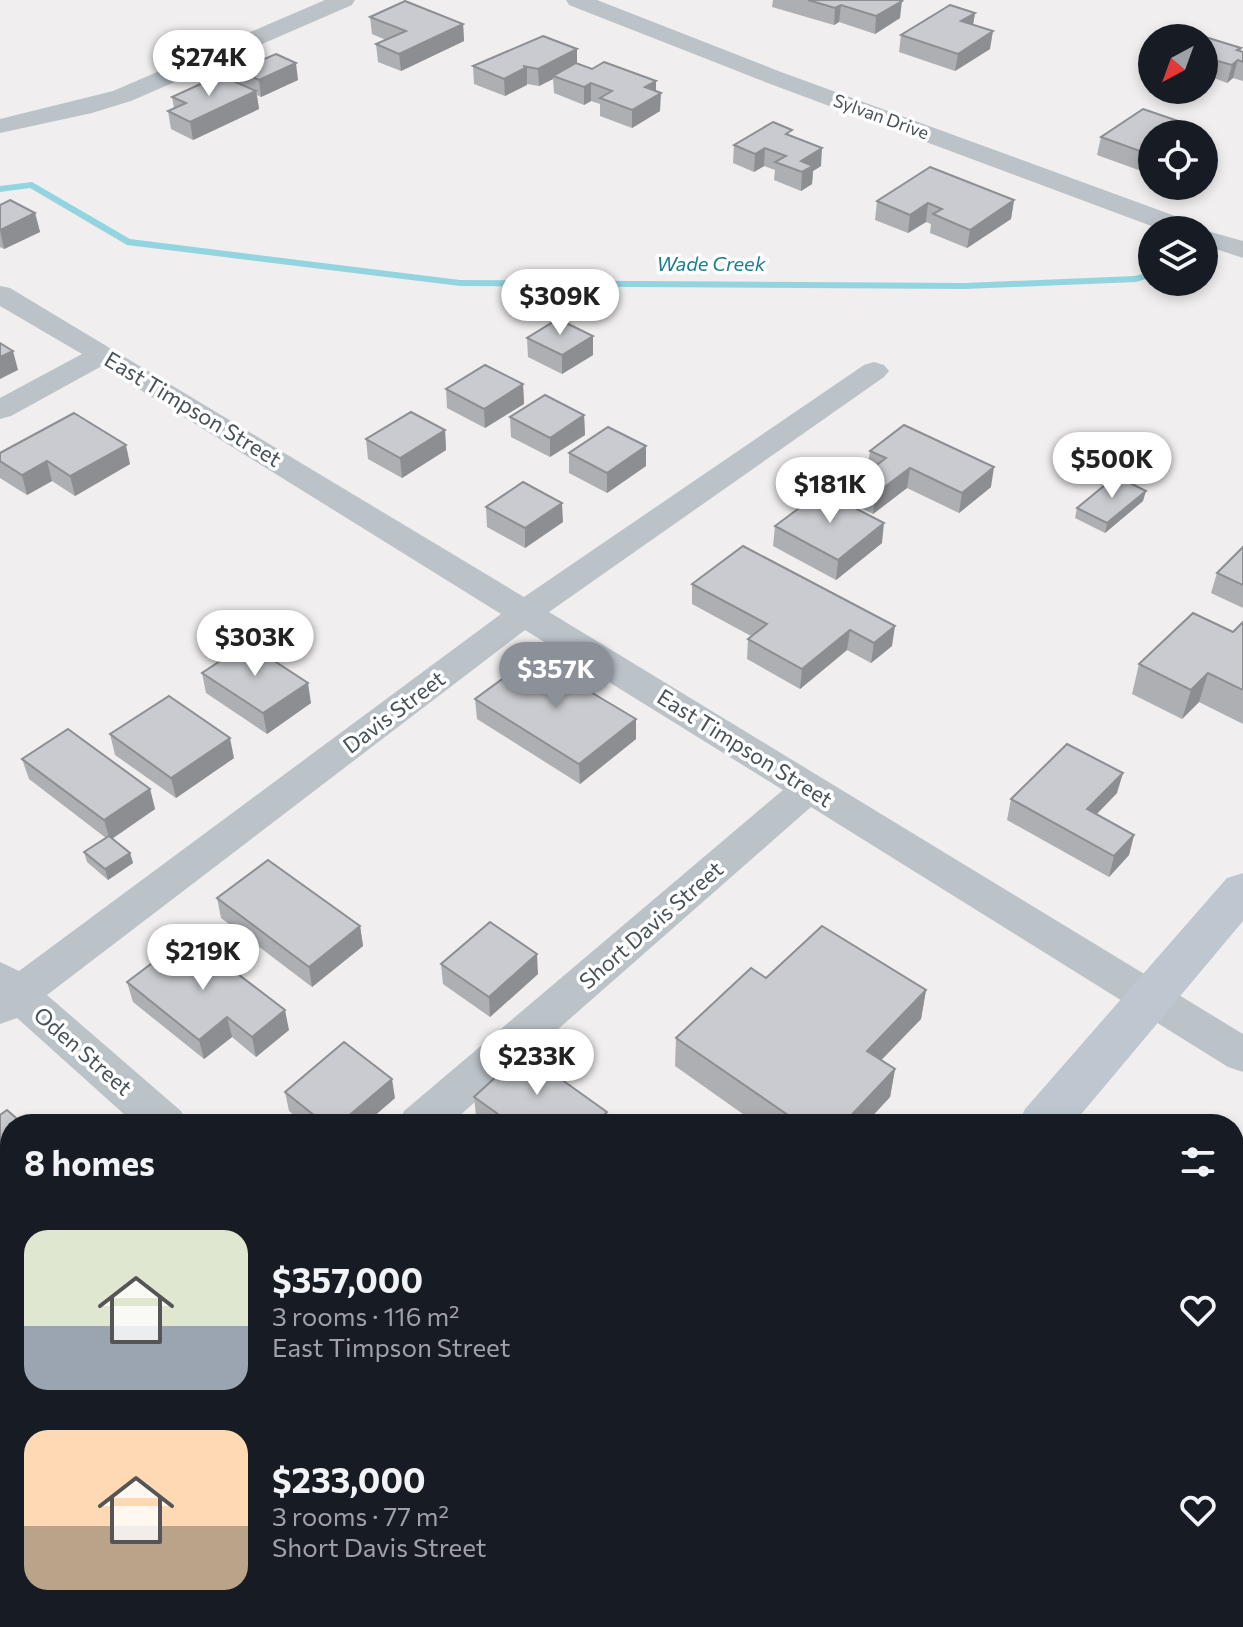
<!DOCTYPE html>
<meta charset="utf-8">
<style>
body{margin:0;font-family:Commissioner,sans-serif;background:#242831;color:#f1f3f6;height:100vh;display:flex;flex-direction:column;font-size:30px;white-space:nowrap}
*{box-sizing:border-box;margin:0}
p{font-size:26px;color:#9ea1a6}
.icon{flex:none;width:44px;height:44px;fill:none;stroke:currentColor;stroke-width:2;stroke-linecap:round;stroke-linejoin:round}
.map{position:relative;flex:1;overflow:hidden}
.drawer{position:absolute;left:0px;top:1114px;width:1244px;height:514px;display:flex;flex-direction:column;background:#171b24;border-radius:32px 32px 0 0;box-shadow:0 4px 12px #0003}
.drawer>*{flex:none}
.needle{width:52px;rotate:221deg}
.tools{position:absolute;left:1138px;top:24px;display:grid;gap:16px}
.tools a{display:grid;place-items:center;width:80px;height:80px;border-radius:50%;background:#171b24;box-shadow:0 4px 12px #0003;font-size:40px}
.price{position:absolute;translate:-50% -68px;padding:0 18px;border-radius:28px;background:#fff;color:#222;font-size:26px;line-height:52px;filter:drop-shadow(0 2px 4px #0008)}
.price::after{content:'';position:absolute;left:50%;top:48px;width:24px;height:18px;margin-left:-12px;background:inherit;clip-path:polygon(0 0,100% 0,50% 100%)}
.price.current{background:#8c9099;color:#fff}
ul{padding:0;list-style:none}
li{display:flex;align-items:center;gap:24px;height:200px;padding:0 24px}
li span{display:grid;place-items:center;flex:none;width:224px;height:160px;border-radius:24px;color:#555}
li>.icon{margin-inline-start:auto}
span .icon{width:96px;height:96px;fill:#fffc;stroke-width:1}
li b{font-size:34px}
h2{display:flex;justify-content:space-between;align-items:center;height:96px;padding:0 24px;font-size:34px}
.map>svg:first-child{display:block}
</style>
<div class="map">
<svg width="1243" height="1627" viewBox="0 0 1243 1627">
<rect width="100%" height="100%" fill="#f0eeee"/>
<g fill="none" stroke-linecap="round" stroke-linejoin="round">
<!-- stream -->
<g fill="#93d4e1" fill-rule="evenodd">
<polygon points="32,182 130,239 460,280 965,283 1135,276 1152,271 1152,277 1136,282 965,289 460,286 127,245 30,188 0,192 0,186"/>
<polygon points="1204,257 1211,257 1212,259 1204,263"/>
</g>
<!-- minor -->
<g fill="#bbc3c9" fill-rule="evenodd">
<polygon points="325,0 355,0 352,5 131,101 92,113 0,133 0,119 113,91"/>
<polygon points="566,0 597,0 781,72 1197,224 1200,229 1243,241 1243,258 1204,245 1204,230 1162,230 765,82 569,5"/>
<polygon points="0,286 10,288 524,597 864,365 874,362 884,365 889,371 884,377 549,612 1243,1034 1243,1072 1228,1067 811,807 450,1124 398,1124 404,1111 783,790 525,630 47,995 181,1111 187,1124 135,1124 17,1018 0,1024 0,962 19,971 501,614 102,366 11,416 0,419 0,398 82,354 0,306"/>
<polygon points="10,1467 10,1522 0,1526 0,1471"/>
<polygon points="714,1618 774,1618 778,1627 718,1627"/>
</g>
<!-- secondary -->
<g fill="#bec7d0" fill-rule="evenodd">
<polygon points="1243,873 1243,921 1073,1124 1018,1124 1025,1109 1227,878"/>
<polygon points="581,1618 646,1618 642,1627 577,1627"/>
</g>
</g>
<!-- wall -->
<g fill="#adafb3">
<polygon points="773,0 899,0 900,18 875,34 839,22 834,25 772,7"/>
<polygon points="975,13 973,25 990,49 955,71 899,52 901,35"/>
<polygon points="370,17 463,24 464,41 401,71 378,62 376,44 386,40 372,34"/>
<polygon points="1204,38 1241,48 1240,51 1243,52 1243,81 1233,78 1227,83 1214,78 1204,85"/>
<polygon points="1152,44 1152,68 1143,65 1147,47"/>
<polygon points="577,64 592,69 656,81 656,92 660,111 632,128 600,116 600,104 591,101 584,105 554,93 553,79 539,86 527,84 505,96 474,84 473,66"/>
<polygon points="238,70 298,80 261,97 257,95 259,109 193,140 171,129 168,111 174,108 172,97 240,84"/>
<polygon points="1190,125 1188,134 1152,134 1152,167 1144,172 1097,155 1101,137"/>
<polygon points="792,136 821,166 813,171 812,184 801,191 774,180 775,170 764,166 754,172 733,163 734,145"/>
<polygon points="1014,200 1011,219 967,248 930,233 931,224 926,222 908,233 875,220 877,201"/>
<polygon points="0,205 35,213 40,232 4,249 0,247"/>
<polygon points="527,338 593,355 562,374 528,357"/>
<polygon points="523,384 524,404 485,428 447,408 446,389"/>
<polygon points="584,415 585,435 550,457 511,437 510,417"/>
<polygon points="445,430 446,450 402,478 368,459 366,439"/>
<polygon points="646,446 646,466 607,493 569,473 569,453"/>
<polygon points="870,451 991,487 959,513 907,488 873,514 851,503 853,483 869,471 867,470"/>
<polygon points="0,453 130,464 75,496 52,481 27,495 0,478"/>
<polygon points="1143,501 1105,533 1075,518 1077,508"/>
<polygon points="486,507 563,522 525,548 487,527"/>
<polygon points="775,526 882,543 836,580 773,546"/>
<polygon points="743,546 892,646 871,663 847,650 800,689 747,659 748,639 751,636 692,604 692,584"/>
<polygon points="1243,547 1243,608 1211,593 1217,573"/>
<polygon points="1243,622 1243,724 1199,702 1182,719 1132,694 1139,664 1233,632"/>
<polygon points="202,673 311,703 267,734 206,693"/>
<polygon points="475,699 636,739 580,784 477,719"/>
<polygon points="110,734 234,758 176,798 115,755"/>
<polygon points="22,759 150,789 155,809 112,839 130,853 133,863 108,880 87,862 84,852 106,838 29,779"/>
<polygon points="1117,793 1097,814 1134,835 1129,855 1109,877 1007,820 1011,799"/>
<polygon points="217,898 360,926 363,946 312,987 221,918"/>
<polygon points="441,964 538,974 490,1017 443,984"/>
<polygon points="766,978 926,990 921,1019 881,1060 895,1069 890,1097 865,1124 757,1124 675,1066 676,1038"/>
<polygon points="127,982 289,1030 256,1057 232,1037 204,1059 133,1002"/>
<polygon points="285,1092 395,1098 365,1124 304,1124 289,1111"/>
<polygon points="474,1097 607,1112 607,1124 477,1124"/>
<polygon points="0,1115 10,1124 10,1289 0,1279"/>
<polygon points="10,1374 10,1408 0,1401 0,1384"/>
<polygon points="352,1618 417,1618 408,1627 362,1627"/>
<polygon points="989,1618 1020,1618 1015,1627 1001,1627"/>
<polygon points="1055,1618 1109,1618 1103,1627 1068,1627"/>
</g>
<!-- shaded-wall -->
<g fill="#8d8e92">
<polygon points="902,1 900,18 875,34 876,16"/>
<polygon points="841,5 839,22 834,25 835,8"/>
<polygon points="975,13 972,30 961,21"/>
<polygon points="463,24 464,41 401,71 399,54"/>
<polygon points="993,31 990,49 955,71 958,54"/>
<polygon points="1241,48 1233,78 1227,83 1232,65 1237,50"/>
<polygon points="577,49 577,66 553,76 553,79 539,86 538,69"/>
<polygon points="1218,61 1214,78 1205,85 1209,67"/>
<polygon points="296,63 298,80 261,97 259,80"/>
<polygon points="527,67 527,85 505,96 504,79"/>
<polygon points="656,81 656,96 661,93 660,111 632,128 632,110 645,87"/>
<polygon points="591,83 591,101 584,105 584,87"/>
<polygon points="256,91 259,109 193,140 190,122"/>
<polygon points="1190,125 1188,134 1177,134"/>
<polygon points="765,148 764,166 754,172 755,154"/>
<polygon points="822,148 821,166 813,171 812,184 801,191 802,172 801,161"/>
<polygon points="1152,152 1152,167 1144,172 1148,154"/>
<polygon points="1014,200 1011,219 967,248 970,230"/>
<polygon points="928,203 926,222 908,233 910,215"/>
<polygon points="35,213 40,232 4,249 0,230"/>
<polygon points="593,336 593,355 562,374 562,355"/>
<polygon points="13,351 18,370 0,379 0,357"/>
<polygon points="523,384 524,404 485,428 484,409"/>
<polygon points="584,415 585,435 550,457 550,438"/>
<polygon points="445,430 446,450 402,478 400,458"/>
<polygon points="126,445 130,464 75,496 70,476"/>
<polygon points="646,446 646,466 607,493 607,473"/>
<polygon points="47,461 52,481 27,495 22,475"/>
<polygon points="994,467 991,487 959,513 962,493"/>
<polygon points="910,468 907,488 873,514 875,494"/>
<polygon points="1146,491 1143,501 1105,533 1107,523"/>
<polygon points="562,503 563,522 525,548 525,528"/>
<polygon points="884,523 882,543 836,580 838,560"/>
<polygon points="895,626 892,646 871,663 874,643"/>
<polygon points="850,630 847,650 800,689 802,669"/>
<polygon points="1208,673 1199,702 1182,719 1191,690"/>
<polygon points="308,683 311,703 267,734 263,713"/>
<polygon points="636,719 636,739 580,784 579,764"/>
<polygon points="230,738 234,758 176,798 171,778"/>
<polygon points="1123,773 1117,793 1082,829 1087,809"/>
<polygon points="150,789 155,809 110,840 104,820"/>
<polygon points="1134,835 1129,855 1109,877 1114,856"/>
<polygon points="130,853 133,863 108,880 105,869"/>
<polygon points="360,926 363,946 312,987 309,967"/>
<polygon points="537,954 538,974 490,1017 489,997"/>
<polygon points="926,990 921,1019 863,1079 867,1051"/>
<polygon points="285,1010 289,1030 256,1057 252,1037"/>
<polygon points="227,1017 232,1037 204,1059 199,1040"/>
<polygon points="895,1069 890,1097 865,1124 843,1124"/>
<polygon points="392,1079 395,1098 365,1124 339,1124"/>
<polygon points="607,1112 607,1124 594,1124"/>
<polygon points="390,1618 417,1618 408,1627 382,1627"/>
<polygon points="1016,1618 1020,1618 1015,1627 1013,1627"/>
<polygon points="1105,1618 1109,1618 1103,1627 1101,1627"/>
</g>
<!-- building -->
<g fill="#c9cbd0" stroke="#8d8e92" stroke-width="2">
<polygon points="808,0 899,0 902,1 876,16 841,5 835,8"/>
<polygon points="405,1 463,24 399,54 376,44 406,31 370,17"/>
<polygon points="950,5 975,13 961,21 993,31 958,54 901,35"/>
<polygon points="1176,28 1241,48 1237,50 1243,52 1243,62 1238,60 1232,65 1218,61 1209,67 1204,66 1204,38 1160,38"/>
<polygon points="543,36 577,49 538,69 523,66 527,67 504,79 473,66"/>
<polygon points="276,54 296,63 259,80 238,70"/>
<polygon points="604,62 656,81 645,87 661,93 632,110 600,98 612,91 591,83 584,87 553,76 576,63 592,69"/>
<polygon points="220,75 256,91 190,122 168,111 186,103 172,97"/>
<polygon points="1143,109 1190,125 1177,134 1152,134 1152,152 1148,154 1101,137"/>
<polygon points="773,122 792,130 786,134 822,148 801,161 813,166 802,172 775,162 786,156 765,148 755,154 734,145"/>
<polygon points="930,167 1014,200 970,230 933,214 942,209 928,203 910,215 877,201"/>
<polygon points="10,200 35,213 0,230 0,205"/>
<polygon points="558,319 593,336 562,355 527,338"/>
<polygon points="0,343 13,351 0,357"/>
<polygon points="485,365 523,384 484,409 446,389"/>
<polygon points="545,395 584,415 550,438 510,417"/>
<polygon points="411,412 445,430 400,458 366,439"/>
<polygon points="74,413 126,445 70,476 47,461 22,475 0,461 0,453"/>
<polygon points="904,425 994,467 962,493 910,468 875,494 853,483 886,458 870,451"/>
<polygon points="608,427 646,446 607,473 569,453"/>
<polygon points="1116,476 1146,491 1107,523 1077,508"/>
<polygon points="523,482 562,503 525,528 486,507"/>
<polygon points="822,491 884,523 838,560 775,526"/>
<polygon points="743,546 895,626 874,643 850,630 802,669 748,639 767,624 692,584"/>
<polygon points="1243,547 1243,585 1217,573"/>
<polygon points="1193,613 1233,632 1243,622 1243,690 1208,673 1191,690 1139,664"/>
<polygon points="247,643 308,683 263,713 202,673"/>
<polygon points="532,657 636,719 579,764 475,699"/>
<polygon points="169,696 230,738 171,778 110,734"/>
<polygon points="68,729 150,789 104,820 22,759"/>
<polygon points="1067,744 1123,773 1087,809 1134,835 1114,856 1011,799"/>
<polygon points="109,836 130,853 105,869 84,852"/>
<polygon points="268,860 360,926 309,967 217,898"/>
<polygon points="490,922 537,954 489,997 441,964"/>
<polygon points="822,926 926,990 867,1051 895,1069 843,1124 801,1124 676,1038 751,968 766,978"/>
<polygon points="188,936 285,1010 252,1037 227,1017 199,1040 127,982"/>
<polygon points="344,1042 392,1079 339,1124 325,1124 285,1092"/>
<polygon points="523,1052 607,1112 594,1124 512,1124 474,1097"/>
<polygon points="7,1110 23,1124 10,1124 10,1278 0,1269 0,1115"/>
<polygon points="10,1374 10,1402 0,1395 0,1384"/>
<polygon points="371,1618 390,1618 382,1627 380,1627"/>
</g>
<g text-anchor="middle" stroke-width="7" stroke-linejoin="round" paint-order="stroke">
<!-- far-street labels -->
<g font-size="18" fill="#485259" stroke="#fff">
<text transform="translate(881 117) rotate(20)" y="6">Sylvan Drive</text>
</g>
<!-- far-water labels -->
<g font-size="20" font-style="italic" fill="#1c7d91" stroke="#fff">
<text x="711" y="271">Wade Creek</text>
</g>
<!-- street labels -->
<g font-size="22" fill="#485259" stroke="#fff">
<text transform="translate(193 409) rotate(31)" y="8">East Timpson Street</text>
<text transform="translate(394 712) rotate(-37)" y="8">Davis Street</text>
<text transform="translate(745 748) rotate(32)" y="8">East Timpson Street</text>
<text transform="translate(651 925) rotate(-41)" y="8">Short Davis Street</text>
<text transform="translate(83 1051) rotate(41)" y="8">Oden Street</text>
</g>
</g>
</svg>
<div class="tools">
<a><svg class="needle" viewBox="-14 -14 28 28"><path d="M0-13l5 13h-10z" fill="#e53935"/><path d="M0 13l5-13h-10z" fill="#9ea1a6"/></svg></a>
<a><svg class="icon" aria-label="locate" viewBox="0 0 24 24"><circle cx="12" cy="12" r="6"/><path d="M12 2v4M12 18v4M2 12h4M18 12h4"/></svg></a>
<a><svg class="icon" aria-label="layers" viewBox="0 0 24 24"><path d="M12 4l9 5-9 5-9-5zM3 14l9 5 9-5"/></svg></a>
</div>
<b class="price" style="left:209px;top:98px">$274K</b>
<b class="price" style="left:560px;top:337px">$309K</b>
<b class="price" style="left:1112px;top:500px">$500K</b>
<b class="price" style="left:830px;top:525px">$181K</b>
<b class="price" style="left:255px;top:678px">$303K</b>
<b class="price current" style="left:556px;top:710px">$357K</b>
<b class="price" style="left:203px;top:992px">$219K</b>
<b class="price" style="left:537px;top:1097px">$233K</b>
<section class="drawer">
<h2>8 homes<svg class="icon" aria-label="filters" viewBox="0 0 24 24"><path d="M4 7h16M4 17h16"/><circle cx="9" cy="7" r="2"/><circle cx="15" cy="17" r="2"/></svg></h2>
<ul>
<li><span style="background:linear-gradient(#dfe7d0 60%,#9aa5b1 0)"><svg class="icon" aria-label="home" viewBox="0 0 24 24"><path d="M3 11l9-7 9 7M6 9v11h12V9"/></svg></span><div><b>$357,000</b><p>3 rooms · 116 m²</p><p>East Timpson Street</p></div><svg class="icon" aria-label="heart" viewBox="0 0 24 24"><path d="M12 20l-8-8c-3-5 5-10 8-4 3-6 11-1 8 4z"/></svg></li>
<li><span style="background:linear-gradient(#ffd9b3 60%,#b9a48a 0)"><svg class="icon" aria-label="home" viewBox="0 0 24 24"><path d="M3 11l9-7 9 7M6 9v11h12V9"/></svg></span><div><b>$233,000</b><p>3 rooms · 77 m²</p><p>Short Davis Street</p></div><svg class="icon" aria-label="heart" viewBox="0 0 24 24"><path d="M12 20l-8-8c-3-5 5-10 8-4 3-6 11-1 8 4z"/></svg></li>
</ul>
</section>
</div>
